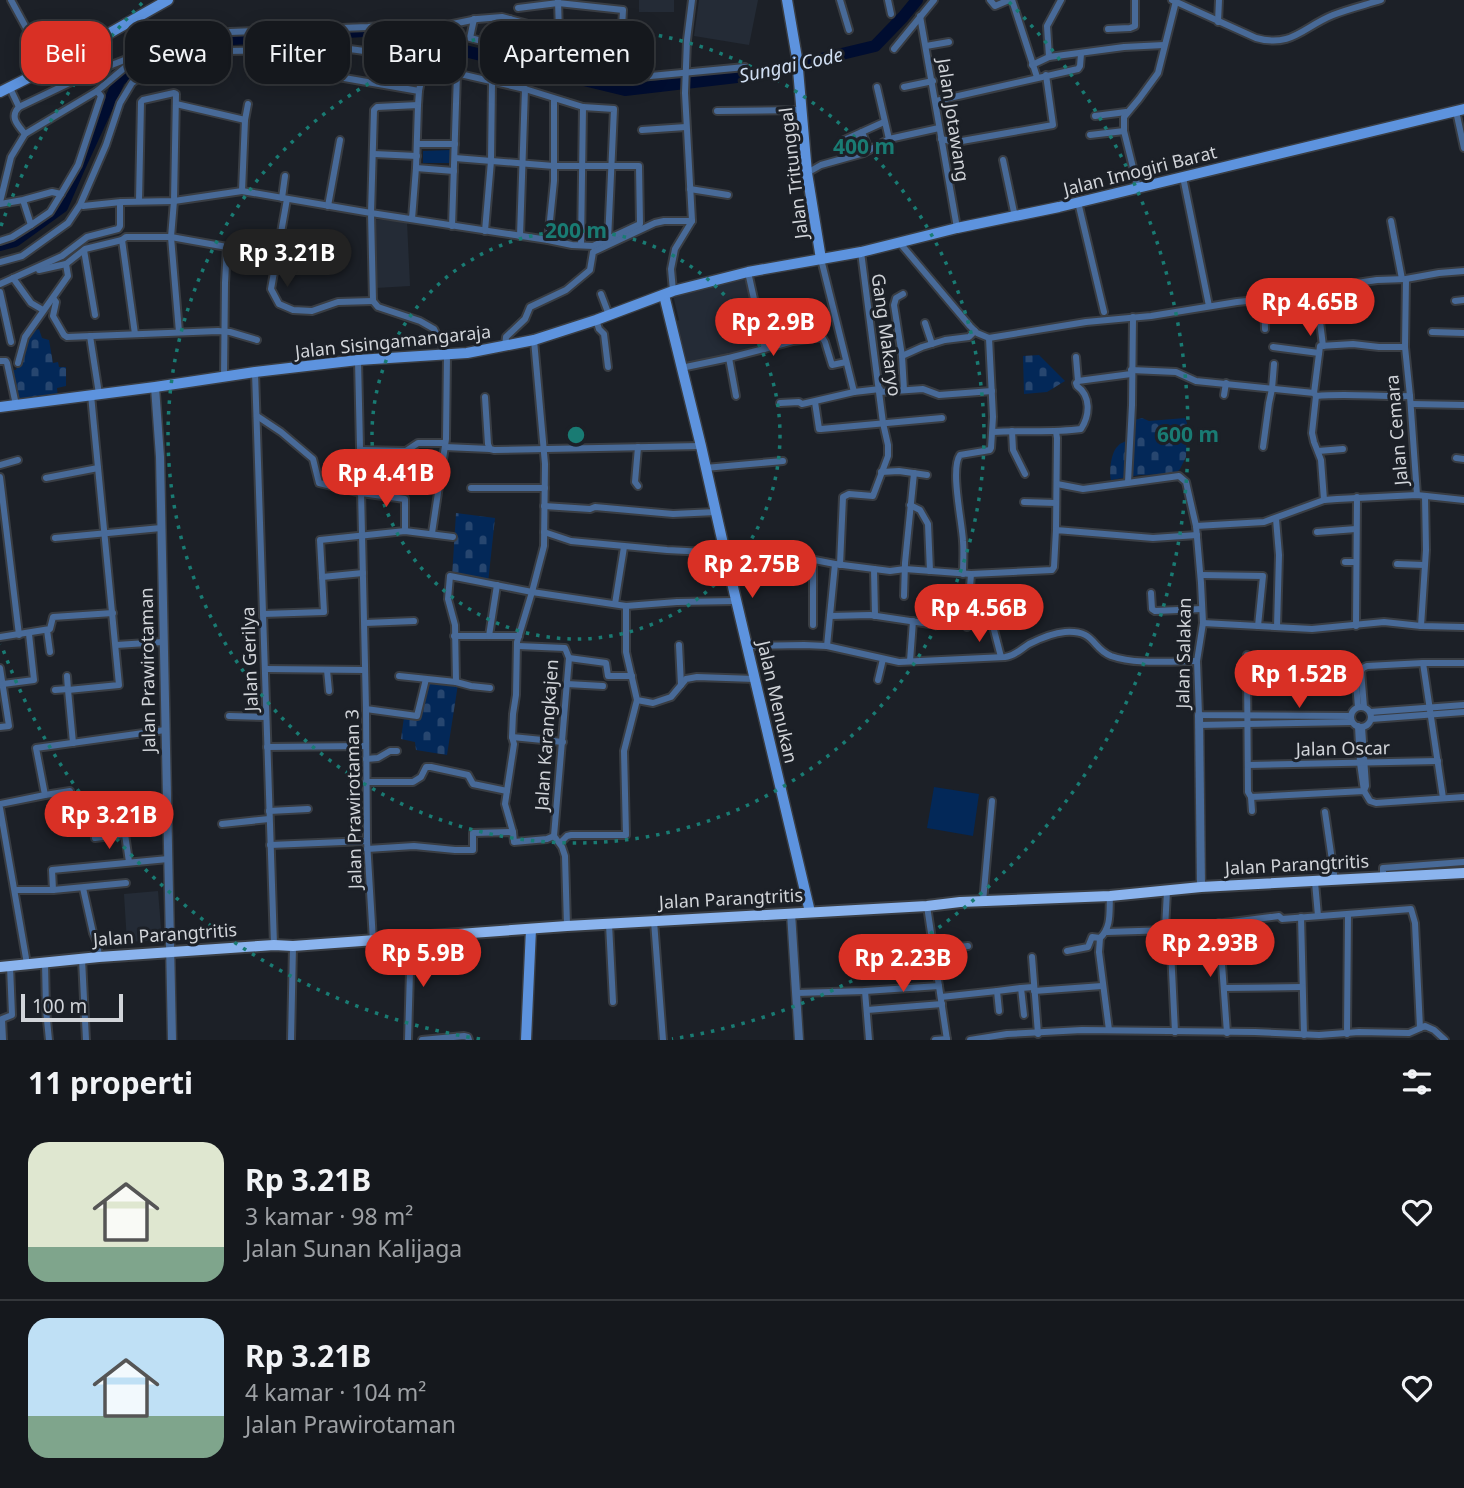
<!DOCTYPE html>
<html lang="id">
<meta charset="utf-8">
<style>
body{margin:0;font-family:"Noto Sans",sans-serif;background:#22252a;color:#f1f3f6;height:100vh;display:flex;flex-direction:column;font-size:26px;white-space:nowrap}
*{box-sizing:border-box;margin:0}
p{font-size:23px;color:#9da0a4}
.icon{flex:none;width:38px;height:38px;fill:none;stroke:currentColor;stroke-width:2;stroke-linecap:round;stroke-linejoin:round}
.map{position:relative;height:1040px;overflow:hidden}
.side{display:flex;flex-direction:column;background:#15181d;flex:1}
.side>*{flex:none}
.banner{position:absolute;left:21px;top:21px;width:700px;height:63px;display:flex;gap:14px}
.scale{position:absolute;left:21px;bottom:18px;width:102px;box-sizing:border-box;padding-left:7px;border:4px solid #d1d4d9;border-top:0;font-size:19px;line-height:24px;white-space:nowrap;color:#d1d4d9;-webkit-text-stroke:5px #1c2027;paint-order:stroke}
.price{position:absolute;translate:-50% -60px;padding:0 16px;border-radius:24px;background:#d93025;color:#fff;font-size:23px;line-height:46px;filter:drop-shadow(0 2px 4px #0008)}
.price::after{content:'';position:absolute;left:50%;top:42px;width:21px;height:16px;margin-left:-10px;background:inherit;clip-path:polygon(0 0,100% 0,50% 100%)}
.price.on{background:#222;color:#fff}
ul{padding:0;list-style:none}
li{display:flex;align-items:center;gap:21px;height:175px;padding:0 28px}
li+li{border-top:2px solid #34373b}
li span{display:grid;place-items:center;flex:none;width:196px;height:140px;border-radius:21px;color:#555}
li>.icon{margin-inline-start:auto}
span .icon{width:84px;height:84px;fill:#fffc;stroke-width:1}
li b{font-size:30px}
h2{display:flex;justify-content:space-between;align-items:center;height:84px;padding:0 28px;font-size:30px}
.pill{padding:0 24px;border-radius:21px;background:#15181d;box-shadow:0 4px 18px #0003,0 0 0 2px #34373b;font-size:24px;line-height:63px}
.pill.on{background:#d93025;color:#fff}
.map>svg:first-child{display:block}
</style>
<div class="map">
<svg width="1464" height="1040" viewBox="0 0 1464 1040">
<defs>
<pattern id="cemetery-stones" width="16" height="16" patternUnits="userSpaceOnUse" patternTransform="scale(1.75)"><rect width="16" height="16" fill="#032858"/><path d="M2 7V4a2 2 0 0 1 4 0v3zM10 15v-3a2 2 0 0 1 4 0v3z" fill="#27466f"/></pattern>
</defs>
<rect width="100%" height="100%" fill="#1c2027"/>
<!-- built -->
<g fill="#242b36">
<rect x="639" y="0" width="35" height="12"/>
<polygon points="699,0 758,0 749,45 694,36"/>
<polygon points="372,219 407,222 410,286 376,288"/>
<polygon points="745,279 763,348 684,366 674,322 679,320 673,295"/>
<polygon points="158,891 162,940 127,942 124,894"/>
</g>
<!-- cemetery -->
<g fill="url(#cemetery-stones)">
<polygon points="39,329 42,338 49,340 53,363 58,362 59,367 66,367 66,386 57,388 58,398 17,403 9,370 16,370 23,348 32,331"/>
<polygon points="1039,355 1065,381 1047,392 1024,394 1023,356"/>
<path d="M1142,418L1149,421L1185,418L1187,423L1186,457L1180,469L1175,474L1140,475L1111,480C1109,471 1111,452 1118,446C1120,443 1125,442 1128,440L1131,421Z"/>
<polygon points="456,513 495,518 488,583 452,577"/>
<polygon points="426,680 458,684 447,755 416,750 415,742 401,739 404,717 418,718"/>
</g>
<!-- pitch -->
<g fill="#032858">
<polygon points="450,150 450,163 423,163 423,151"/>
<polygon points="934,787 979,794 973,836 927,828"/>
</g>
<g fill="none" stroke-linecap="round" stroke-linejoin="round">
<!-- river -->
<polyline stroke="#000d30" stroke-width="12" points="0,245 15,241 62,207 79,168 119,81 138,63 200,41 379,30 625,90 754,75 875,46 903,17 917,0"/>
<defs>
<g id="minor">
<polyline points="11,0 48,68"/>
<polyline points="840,0 849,30"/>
<polyline points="888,0 891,14"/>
<polyline points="990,0 995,6 1009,0"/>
<polyline points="1012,0 1037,77"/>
<path d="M1172,0L1256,38C1292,48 1303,27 1333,15C1348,9 1365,5 1381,0"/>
<polyline points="518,8 558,3 623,10 619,79"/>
<polyline points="920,16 957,228"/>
<polyline points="474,19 470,38 502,46"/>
<polyline points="510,19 502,46 619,79 745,67"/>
<polyline points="1218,22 1219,0"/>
<polyline points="1108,29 1130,28 1135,26 1135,0"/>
<polyline points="168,43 172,64"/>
<polyline points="926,46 949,42"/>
<polyline points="894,49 934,0"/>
<polyline points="77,52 88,74"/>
<polyline points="1049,57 1047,26 1061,0"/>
<polyline points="551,61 559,32 558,1"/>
<polyline points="56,64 65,84"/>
<polyline points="1032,65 1049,57 1124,47 1164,45"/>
<polyline points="434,68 525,89 583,107 614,109 608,240"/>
<polyline points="327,75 419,91"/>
<polyline points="877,87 889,139"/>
<polyline points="904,87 933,81"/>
<polyline points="10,88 19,107"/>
<polyline points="936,101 1078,69 1080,66 1081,54"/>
<polyline points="176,104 245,120"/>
<polyline points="248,104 245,120 242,191 371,213 373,301 378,307 420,321 434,329 447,355 446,439 432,533"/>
<polyline points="717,111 802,110"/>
<polyline points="1456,111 1464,148"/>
<polyline points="1095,116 1126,112"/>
<polyline points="642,130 686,127"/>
<polyline points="862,132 869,150"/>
<path d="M25,134C18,125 9,117 19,107L86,75L173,41L230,32L368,27L404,24L422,27H438L477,19L502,17L621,49"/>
<polyline points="1090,135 1124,131"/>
<polyline points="941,139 956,142 1053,125 1046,75"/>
<polyline points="842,141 884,122"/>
<polyline points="417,144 455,144"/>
<polyline points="374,154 417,156"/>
<polyline points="1003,160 1015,217"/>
<polyline points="416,168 454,171"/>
<polyline points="807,173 821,165 864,153 889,139 939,128"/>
<polyline points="1183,177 1209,306"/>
<polyline points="1138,188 1124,131 1124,117 1139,99 1158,73 1176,1"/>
<polyline points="690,189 728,195"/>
<polyline points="61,194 78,165 101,96 97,91"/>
<polyline points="282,198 285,176"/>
<polyline points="287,199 271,289 279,304 293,310 312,311 338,302 373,301"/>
<polyline points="139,201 141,102 143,100 174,93 176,94 174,201 171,237 179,332"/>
<polyline points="0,202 11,157 25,134 97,91 141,54"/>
<polyline points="1078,202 1104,312"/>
<polyline points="0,204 23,200 52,192 61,194 50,212 31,225 23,200"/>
<polyline points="83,206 121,202"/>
<polyline points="328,206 340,140"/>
<polyline points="412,219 416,168 418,105 377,107 374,110 371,213 548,240 572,245 593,246 640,224 639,166 554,166 455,158"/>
<polyline points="1391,221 1402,279"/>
<polyline points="452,226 457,73"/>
<polyline points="485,231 491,161 492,81"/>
<polyline points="520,236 525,89"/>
<polyline points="122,240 135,334"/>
<polyline points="548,240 554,181 554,99"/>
<polyline points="0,241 12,237 31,225"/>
<polyline points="899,242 970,326 977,333 989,338 1086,322 1151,316 1237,302 1276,298 1316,289 1377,280 1406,279 1439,273 1464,271"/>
<polyline points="581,245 583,107"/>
<polyline points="84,250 95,315"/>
<polyline points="821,259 854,392"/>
<polyline points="0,262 22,256 68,223 80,205 106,145 120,103 132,83 146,73 187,58 211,52 227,51 299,50 335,47 423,59 425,60 419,91 418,105"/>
<polyline points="39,270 66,264 85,249 122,240 126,237 171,237 227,247 277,259"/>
<polyline points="13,278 31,303 43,310"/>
<polyline points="1406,279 1405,347 1410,396 1417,495"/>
<polyline points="0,284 62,256 87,237 118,229 120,226 120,203 122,202 174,201 242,191"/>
<polyline points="1316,289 1323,346"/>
<polyline points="673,291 671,269 675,249 692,221 685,93 687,40 692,0"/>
<polyline points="0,292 11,342"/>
<polyline points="601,294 609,315"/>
<polyline points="903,294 896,298 894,305 902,356 904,390"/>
<polyline points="53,298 56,302 53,316 64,335 67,337 218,331 230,332 257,340"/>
<polyline points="1264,299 1265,329"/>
<polyline points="1455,301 1464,300"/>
<polyline points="596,320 599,329 604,334 608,367"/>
<polyline points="925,323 932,344"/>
<polyline points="1432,332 1464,333"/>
<polyline points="90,336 99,394"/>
<polyline points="505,346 506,337 525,319 530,307 566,290 590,270 593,252 655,223 664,221 692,221"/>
<polyline points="1273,347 1319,353"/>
<polyline points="764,349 793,341 822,337 825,342 832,365 846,362"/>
<polyline points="902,356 922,347 945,340 969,337 975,331"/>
<polyline points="1076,357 1078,381"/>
<polyline points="729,358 736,396"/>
<polyline points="358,360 366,709 367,841 373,941"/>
<polyline points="0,361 6,361 7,363 16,405"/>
<polyline points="18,363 25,337 68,276 66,264"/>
<polyline points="681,368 729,358 764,349 764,344 748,272"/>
<polyline points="1131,370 1176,372 1196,381 1314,393 1316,396 1312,433 1314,442 1321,460 1324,500"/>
<polyline points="255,372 274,945"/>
<polyline points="224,377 225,283 227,247"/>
<polyline points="880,392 923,389 939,395 992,391"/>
<polyline points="1314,393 1320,346 1353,344 1379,347 1405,347"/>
<polyline points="1224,395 1226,383"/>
<path d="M1316,396C1348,393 1379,397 1410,396"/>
<polyline points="485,397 488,444 490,449 494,450 701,446"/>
<polyline points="815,402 819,429 821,429 942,418"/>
<polyline points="780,403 799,402 802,404 854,392 880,389"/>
<polyline points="1411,404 1464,405"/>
<polyline points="257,416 281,432 313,459 319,483 361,493 405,499 405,531"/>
<polyline points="1012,431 1013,450 1025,474"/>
<path d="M993,432C1022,430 1051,433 1081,429C1090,415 1091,396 1077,386L1076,383L1078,381L1131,374"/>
<polyline points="1056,432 1057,438 1056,530"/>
<polyline points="445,447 490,449"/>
<polyline points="1263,447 1269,403 1272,389 1274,364"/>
<polyline points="360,450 406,451 418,443 445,443"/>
<polyline points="1318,451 1343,449"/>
<polyline points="1456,458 1464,459"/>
<polyline points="0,465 18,460"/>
<polyline points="705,468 783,461"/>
<polyline points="881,472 899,471 927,475"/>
<polyline points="0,477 19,635"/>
<polyline points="46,478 98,468"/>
<polyline points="1128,482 1132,405 1133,317"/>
<polyline points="1057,484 1083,489 1179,476 1186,482 1196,526 1201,583 1203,623 1197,661 1199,715 1351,716"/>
<polyline points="638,486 635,482 638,447"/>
<polyline points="471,488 545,488"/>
<polyline points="1024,502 1056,503"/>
<polyline points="910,505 920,510 928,524 930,571"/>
<polyline points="544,506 590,509 595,507 673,514 716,512"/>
<polyline points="1276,519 1279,555 1277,627"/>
<polyline points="1196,526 1264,522 1324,500 1337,499 1417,495 1464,500"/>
<polyline points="544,532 571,541 667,550 726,553"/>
<polyline points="1317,532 1356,529"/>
<polyline points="55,538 161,528"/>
<polyline points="1345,562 1356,562"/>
<polyline points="1397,564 1424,565"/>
<polyline points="840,565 843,497 849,494 873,496 888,456 888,445 883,423 861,252"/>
<polyline points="728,566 789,555 835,564 890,571 905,569 971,574 1052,570 1054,567 1056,530 1153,538 1197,535"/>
<polyline points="874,569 875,616"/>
<path d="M963,574C963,563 964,552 963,541C962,521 950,469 960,455L990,450L991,448L993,417L989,338"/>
<polyline points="1201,575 1263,576 1258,626"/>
<polyline points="322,577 363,573"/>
<polyline points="1151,593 1152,609 1155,611 1202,609"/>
<polyline points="904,596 905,563 914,473"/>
<polyline points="615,604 624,547"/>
<polyline points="626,606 626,652 637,700 653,703 671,697 686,679 697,677 755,679"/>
<polyline points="263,614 324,612 320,540 405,531 453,537"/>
<polyline points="830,616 870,615 930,624"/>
<polyline points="992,617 992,622 1001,657"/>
<polyline points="365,623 414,621"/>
<polyline points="1203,623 1312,629 1384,622 1421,626 1464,627"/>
<polyline points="813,625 813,560"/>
<polyline points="1356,626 1357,497"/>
<polyline points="1421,626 1426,550 1425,496"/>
<polyline points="967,627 971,574"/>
<polyline points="47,630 50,652"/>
<polyline points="454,636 519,636"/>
<polyline points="489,636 497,585"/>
<polyline points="0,637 50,629 53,617 113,613"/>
<polyline points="116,645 163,642"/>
<polyline points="679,645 681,685"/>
<polyline points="518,646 565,648 569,658 554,836 562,847 565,856 567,926"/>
<path d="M748,646L804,645L827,646L899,662L1005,657C1015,656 1021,649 1029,644C1039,639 1053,633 1065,632C1096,630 1091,648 1111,656C1136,665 1171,661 1197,661"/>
<polyline points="827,646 835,564"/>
<polyline points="569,658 606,663 608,676 632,676"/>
<polyline points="910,661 913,621"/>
<polyline points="1423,663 1443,798"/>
<polyline points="1464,663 1423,663 1367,666 1363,668 1361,671 1355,672 1247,671 1248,792 1251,797 1364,791 1370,801 1376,803 1464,797"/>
<polyline points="0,668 9,726 0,727"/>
<polyline points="265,669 365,670"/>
<polyline points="327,670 329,691"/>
<polyline points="1247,671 1247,655"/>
<polyline points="1361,671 1364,707"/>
<polyline points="1355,672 1358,707"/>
<polyline points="67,676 68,690"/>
<polyline points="399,676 456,682 471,686 490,688"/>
<polyline points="878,680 883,659"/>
<polyline points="456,682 455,625 448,599 450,576 532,592 626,606 677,602 736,601"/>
<polyline points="3,684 34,680 29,634"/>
<polyline points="567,684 603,686"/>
<polyline points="55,690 68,689"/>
<circle cx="1361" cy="717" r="10"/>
<polyline points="366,709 417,716 426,679"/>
<polyline points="1370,712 1464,705"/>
<polyline points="229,716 266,717"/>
<polyline points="1371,719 1464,712"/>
<polyline points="1199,725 1352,722"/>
<polyline points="1358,726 1360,763 1364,791 1366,786 1362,727"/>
<polyline points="512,737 563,742"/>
<polyline points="73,743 68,690 119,685 91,395"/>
<polyline points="267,747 366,746"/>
<polyline points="366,759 378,758 390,751 397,751"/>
<polyline points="1248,765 1438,761"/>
<polyline points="366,782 413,782 421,777 426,767 431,767 468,775 473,784 507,791"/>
<polyline points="45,795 70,791 76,830"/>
<polyline points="1251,797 1252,811"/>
<polyline points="0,804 45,795 36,748 165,730"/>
<polyline points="0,808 27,964"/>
<polyline points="269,811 308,809"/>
<polyline points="1325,812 1335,881"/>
<polyline points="74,824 94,821 95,838 125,834 129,862"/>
<polyline points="222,824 269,819"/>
<polyline points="513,832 505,804 514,744 512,737 513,714 516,695 517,642 532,592 544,546 545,464 534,340"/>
<polyline points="560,843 567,836 571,835 626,835 624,751 637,700"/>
<polyline points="270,845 367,841"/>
<polyline points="367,849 414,846 455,850 473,850 473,833 513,832 514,842 547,839 554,836"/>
<polyline points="1383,877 1383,868 1464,862"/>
<polyline points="1315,882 1318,916"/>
<polyline points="83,888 93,933 97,942 99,957"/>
<polyline points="15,890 53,890 52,870 168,859"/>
<polyline points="53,890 126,883"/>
<polyline points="983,902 992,801"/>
<polyline points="927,906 947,1040"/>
<polyline points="1301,917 1304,1035"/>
<polyline points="654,921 663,1040"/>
<polyline points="1219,923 1227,1033"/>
<polyline points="609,924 613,1002"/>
<polyline points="1165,929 1167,891"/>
<polyline points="1170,930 1175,1032"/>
<polyline points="1107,932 1170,930 1279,916 1282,919 1411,909 1415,923 1420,1028"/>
<polyline points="933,950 968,946"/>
<polyline points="1067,951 1088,947 1092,937 1100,938"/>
<polyline points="1032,957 1038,1034"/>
<polyline points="82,959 86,1040"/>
<polyline points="45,962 46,1010 49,1040"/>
<polyline points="1224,988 1302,987"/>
<polyline points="865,991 869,1040"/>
<polyline points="1034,991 1102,986"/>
<polyline points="796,993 865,991 939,986"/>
<polyline points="941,997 997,991"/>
<polyline points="867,1010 942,1004"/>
<polyline points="999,1011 997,991 1021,988"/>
<polyline points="1024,1015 1021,988 1033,987"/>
<path d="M1109,1030L1099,952L1100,938C1112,927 1109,911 1110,896"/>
<polyline points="1347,1034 1348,915"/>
<polyline points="3,1040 2,1019 12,1015 10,966"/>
<polyline points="291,1040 293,946"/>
<polyline points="408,1040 411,937"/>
<polyline points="422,1040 464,1036 468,1037 469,1040"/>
<polyline points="935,1040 947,1039"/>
<polyline points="970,1040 1007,1034 1082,1030 1255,1032 1319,1035 1359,1032 1409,1033 1425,1026 1434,1030 1445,1040"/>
</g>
<g id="tertiary">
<polyline points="155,387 160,457 172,1040"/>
<polyline points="1199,715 1201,887"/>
<polyline points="791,913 799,1040"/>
</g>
<g id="secondary">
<polyline points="787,0 797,58 807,173 821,259"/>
<polyline points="0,92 48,68 168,0"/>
<polyline points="664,295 701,446 728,566 810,912"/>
<polyline points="0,407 155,387 255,372 358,360 467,353 534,340 596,320 673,291 748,272 861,252 957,228 1059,207 1464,109"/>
<polyline points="526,1040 531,929"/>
</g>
<polyline id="primary" points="0,967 99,957 274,945 293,946 567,926 927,906 960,902 1110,896 1201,887 1464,873"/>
</defs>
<!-- minor casing -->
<use href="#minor" stroke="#393d43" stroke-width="10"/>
<!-- tertiary casing -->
<use href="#tertiary" stroke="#393d43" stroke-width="11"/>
<!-- secondary casing -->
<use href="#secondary" stroke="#393d43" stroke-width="13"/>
<!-- primary casing -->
<use href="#primary" stroke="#393d43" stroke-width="14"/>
<!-- minor -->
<use href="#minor" stroke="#486a98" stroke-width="6"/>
<!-- tertiary -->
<use href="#tertiary" stroke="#486a98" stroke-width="8"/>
<!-- secondary -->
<use href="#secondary" stroke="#5d93de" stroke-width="10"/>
<!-- primary -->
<use href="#primary" stroke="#8bb4ee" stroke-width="10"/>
</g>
<!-- distance rings -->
<g fill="none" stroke="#197b73" stroke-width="3.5" stroke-dasharray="3.5 7">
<circle cx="576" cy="435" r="204"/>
<circle cx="576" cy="435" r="408"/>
<path d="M480 1039A612 612 0 0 1 1 644M1 226A612 612 0 0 1 143 2M1009 2A612 612 0 0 1 672 1039"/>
</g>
<g text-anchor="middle" stroke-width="6" stroke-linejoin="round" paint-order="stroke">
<!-- street labels -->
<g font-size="18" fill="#d1d4d9" stroke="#1c2027">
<text transform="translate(953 120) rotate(81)" y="6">Jalan Jotawang</text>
<text transform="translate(1140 171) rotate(-14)" y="6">Jalan Imogiri Barat</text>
<text transform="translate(794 173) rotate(-97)" y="6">Jalan Tritunggal</text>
<text transform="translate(886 335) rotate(82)" y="6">Gang Makaryo</text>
<text transform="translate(393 342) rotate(-6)" y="6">Jalan Sisingamangaraja</text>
<text transform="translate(1397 430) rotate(-95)" y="6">Jalan Cemara</text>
<text transform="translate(1184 653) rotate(-89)" y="6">Jalan Salakan</text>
<text transform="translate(250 659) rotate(-92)" y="6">Jalan Gerilya</text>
<text transform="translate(148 670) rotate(-91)" y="6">Jalan Prawirotaman</text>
<text transform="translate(777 702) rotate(77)" y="6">Jalan Menukan</text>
<text transform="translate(547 735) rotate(-86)" y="6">Jalan Karangkajen</text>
<text transform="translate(1343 749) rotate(-1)" y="6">Jalan Oscar</text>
<text transform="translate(354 799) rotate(-91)" y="6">Jalan Prawirotaman 3</text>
<text transform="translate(1297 865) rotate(-3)" y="6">Jalan Parangtritis</text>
<text transform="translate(731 899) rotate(-3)" y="6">Jalan Parangtritis</text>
<text transform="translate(165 935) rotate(-4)" y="6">Jalan Parangtritis</text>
</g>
<!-- water labels -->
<g font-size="19" font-style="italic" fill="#d0def2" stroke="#1c2027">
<text transform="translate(791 65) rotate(-12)" y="7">Sungai Code</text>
</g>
</g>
<circle cx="576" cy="435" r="10" fill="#197b73" stroke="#1c2027" stroke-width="3.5"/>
<g font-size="21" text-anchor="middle" font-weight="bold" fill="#197b73" stroke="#1c2027" stroke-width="6" stroke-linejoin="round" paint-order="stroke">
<text x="864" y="154">400 m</text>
<text x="576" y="238">200 m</text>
<text x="1188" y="442">600 m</text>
</g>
</svg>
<div class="scale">100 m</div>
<b class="price on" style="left:287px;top:289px">Rp 3.21B</b>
<b class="price" style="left:1310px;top:338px">Rp 4.65B</b>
<b class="price" style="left:773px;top:358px">Rp 2.9B</b>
<b class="price" style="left:386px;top:509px">Rp 4.41B</b>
<b class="price" style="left:752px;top:600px">Rp 2.75B</b>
<b class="price" style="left:979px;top:644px">Rp 4.56B</b>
<b class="price" style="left:1299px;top:710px">Rp 1.52B</b>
<b class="price" style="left:109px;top:851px">Rp 3.21B</b>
<b class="price" style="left:1210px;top:979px">Rp 2.93B</b>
<b class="price" style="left:423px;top:989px">Rp 5.9B</b>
<b class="price" style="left:903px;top:994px">Rp 2.23B</b>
<div class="banner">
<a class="pill on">Beli</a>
<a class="pill">Sewa</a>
<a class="pill">Filter</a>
<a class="pill">Baru</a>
<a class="pill">Apartemen</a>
</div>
</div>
<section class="side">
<h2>11 properti<svg class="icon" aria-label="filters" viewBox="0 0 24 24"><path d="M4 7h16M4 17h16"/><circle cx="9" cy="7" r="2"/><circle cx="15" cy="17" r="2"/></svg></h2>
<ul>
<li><span style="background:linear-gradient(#dfe7d0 75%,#7fa58c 0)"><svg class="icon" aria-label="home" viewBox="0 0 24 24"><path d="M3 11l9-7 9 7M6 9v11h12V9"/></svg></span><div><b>Rp 3.21B</b><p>3 kamar · 98 m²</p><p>Jalan Sunan Kalijaga</p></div><svg class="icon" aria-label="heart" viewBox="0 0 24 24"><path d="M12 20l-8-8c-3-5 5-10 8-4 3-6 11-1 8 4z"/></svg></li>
<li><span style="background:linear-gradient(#bfe0f5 70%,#7fa58c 0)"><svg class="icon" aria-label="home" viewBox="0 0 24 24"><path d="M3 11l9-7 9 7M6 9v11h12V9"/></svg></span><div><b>Rp 3.21B</b><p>4 kamar · 104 m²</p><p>Jalan Prawirotaman</p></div><svg class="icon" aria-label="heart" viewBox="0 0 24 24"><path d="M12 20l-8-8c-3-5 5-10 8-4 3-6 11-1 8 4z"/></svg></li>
</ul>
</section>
